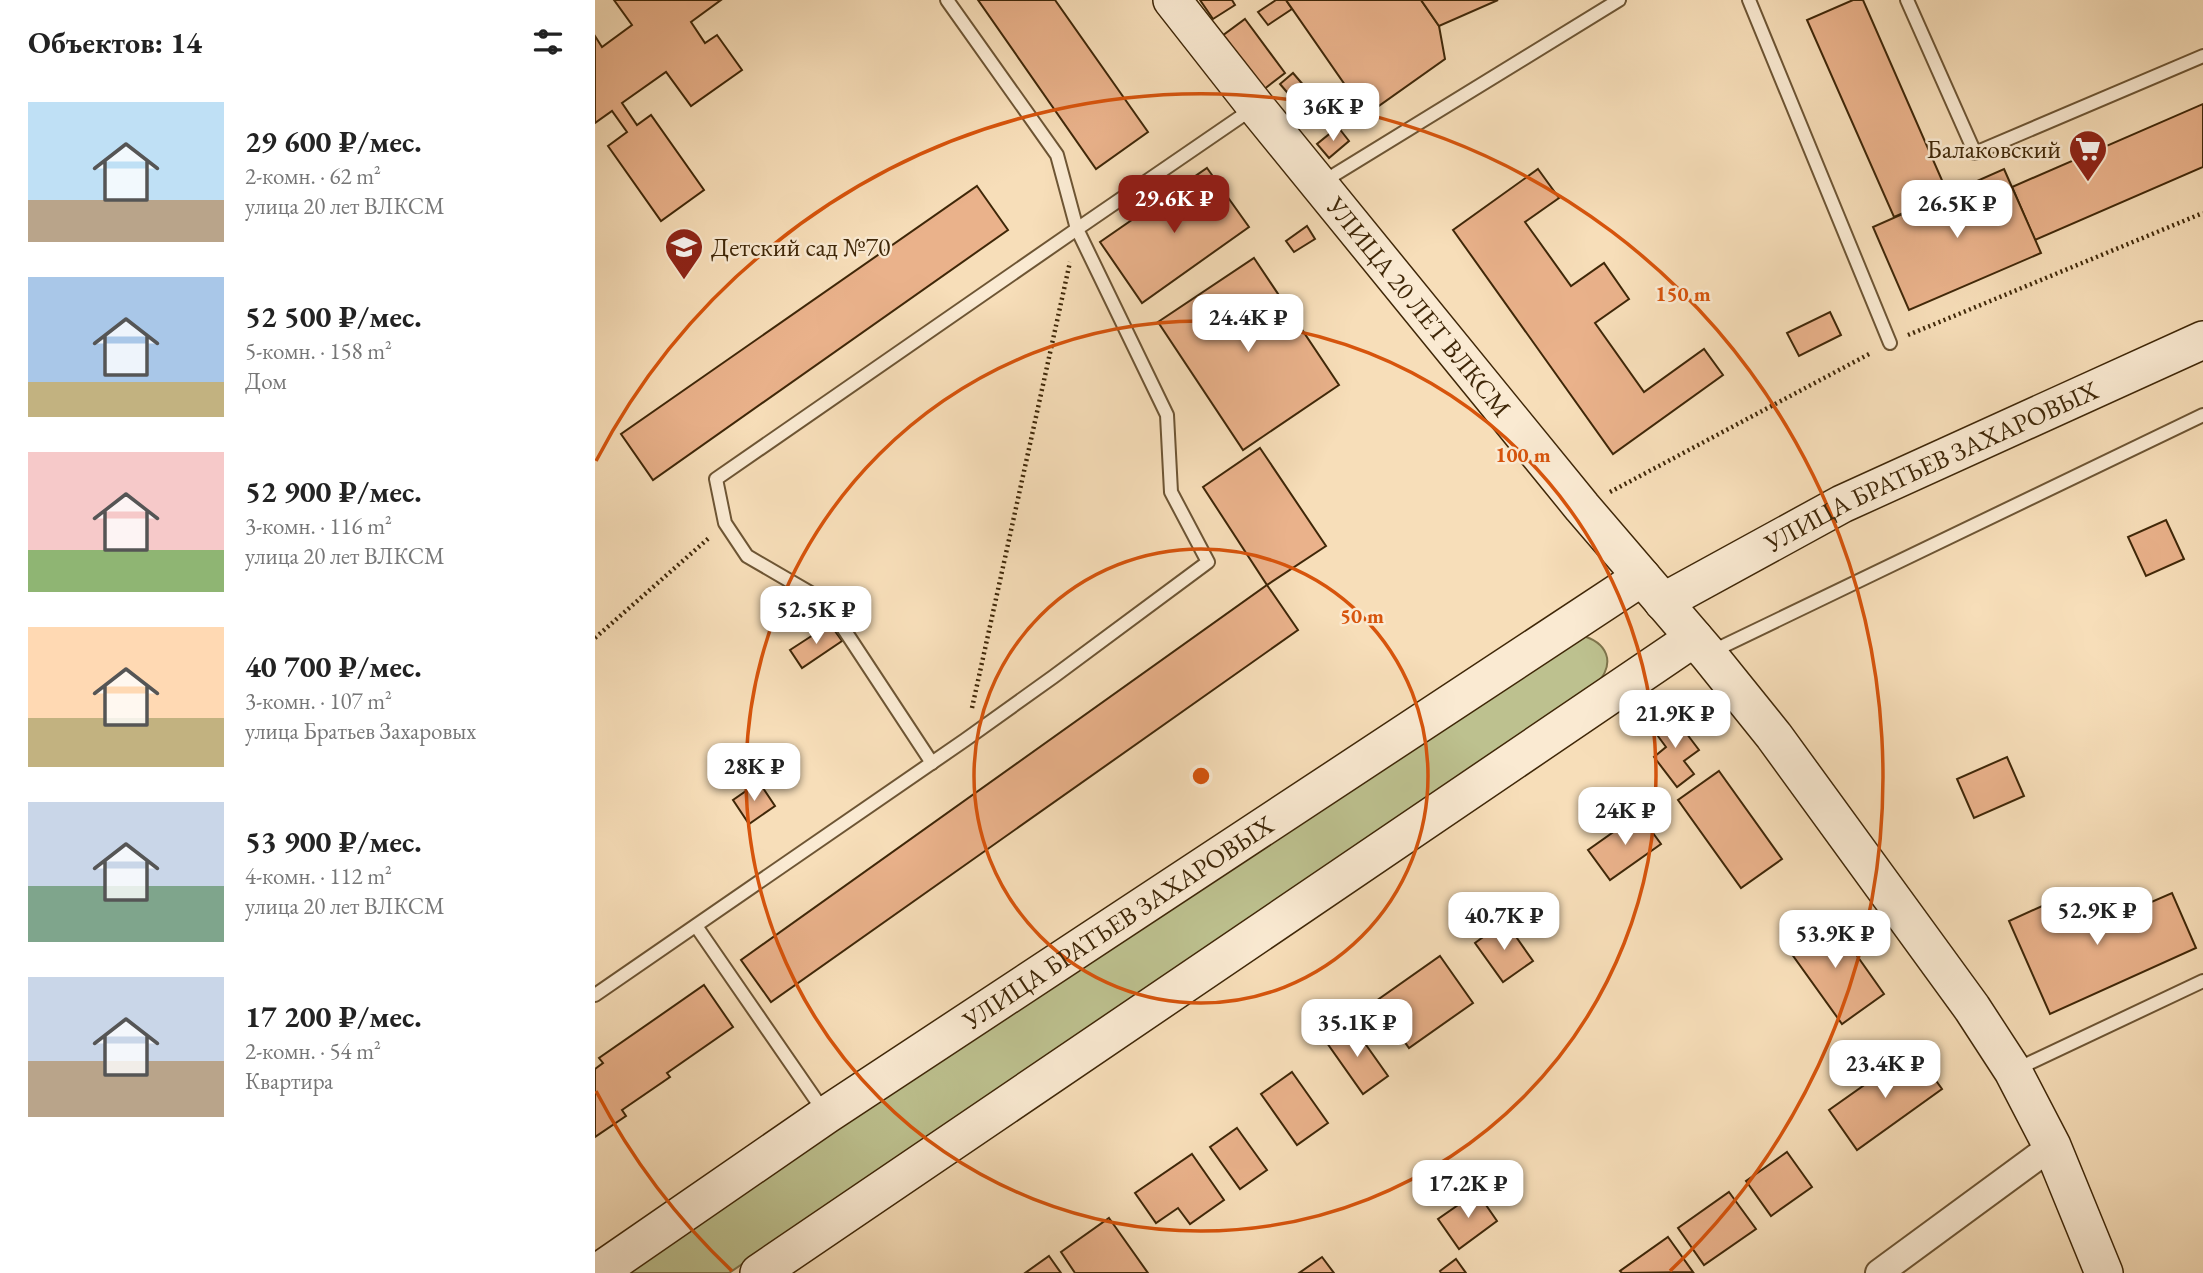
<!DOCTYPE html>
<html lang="ru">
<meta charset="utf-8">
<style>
body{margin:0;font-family:"EB Garamond",serif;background:#f2f2f2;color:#222;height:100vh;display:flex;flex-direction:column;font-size:26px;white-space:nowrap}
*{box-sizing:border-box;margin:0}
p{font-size:23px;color:#767676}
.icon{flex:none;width:38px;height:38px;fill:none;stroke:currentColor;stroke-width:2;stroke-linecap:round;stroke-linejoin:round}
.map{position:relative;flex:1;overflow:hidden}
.side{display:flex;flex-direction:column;background:#fff;width:595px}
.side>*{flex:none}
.price{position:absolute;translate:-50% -60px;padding:0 16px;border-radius:14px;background:#fff;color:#222;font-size:23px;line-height:46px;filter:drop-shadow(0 2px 4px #0008)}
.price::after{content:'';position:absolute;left:50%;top:42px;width:21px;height:16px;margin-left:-10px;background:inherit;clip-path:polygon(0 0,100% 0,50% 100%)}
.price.on{background:#8f2418;color:#fff}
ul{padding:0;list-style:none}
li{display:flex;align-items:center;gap:21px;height:175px;padding:0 28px}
li span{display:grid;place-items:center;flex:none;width:196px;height:140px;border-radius:0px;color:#555}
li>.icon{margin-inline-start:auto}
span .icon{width:84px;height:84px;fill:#fffc;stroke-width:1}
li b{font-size:30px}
h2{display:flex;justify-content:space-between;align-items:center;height:84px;padding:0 28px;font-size:30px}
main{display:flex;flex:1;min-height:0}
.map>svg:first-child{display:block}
</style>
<main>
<section class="side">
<h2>Объектов: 14<svg class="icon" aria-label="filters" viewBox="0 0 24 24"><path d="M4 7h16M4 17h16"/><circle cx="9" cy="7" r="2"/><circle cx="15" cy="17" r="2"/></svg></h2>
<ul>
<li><span style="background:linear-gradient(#bfe0f5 70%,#b9a48a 0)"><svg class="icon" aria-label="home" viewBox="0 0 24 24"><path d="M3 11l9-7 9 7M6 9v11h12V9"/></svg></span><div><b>29 600 ₽/мес.</b><p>2-комн. · 62 m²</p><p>улица 20 лет ВЛКСМ</p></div></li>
<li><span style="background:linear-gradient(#a9c7e8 75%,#c2b280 0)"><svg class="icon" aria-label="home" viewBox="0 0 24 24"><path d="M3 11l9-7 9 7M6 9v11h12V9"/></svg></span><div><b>52 500 ₽/мес.</b><p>5-комн. · 158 m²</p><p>Дом</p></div></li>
<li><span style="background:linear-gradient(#f6c9c9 70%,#8fb573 0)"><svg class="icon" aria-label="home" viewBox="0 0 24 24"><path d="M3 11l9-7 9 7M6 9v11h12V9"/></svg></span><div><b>52 900 ₽/мес.</b><p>3-комн. · 116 m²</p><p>улица 20 лет ВЛКСМ</p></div></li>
<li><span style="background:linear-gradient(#ffd9b3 65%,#c2b280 0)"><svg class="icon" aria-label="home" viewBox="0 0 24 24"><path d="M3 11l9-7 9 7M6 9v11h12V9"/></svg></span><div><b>40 700 ₽/мес.</b><p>3-комн. · 107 m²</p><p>улица Братьев Захаровых</p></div></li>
<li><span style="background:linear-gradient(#c9d6e8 60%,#7fa58c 0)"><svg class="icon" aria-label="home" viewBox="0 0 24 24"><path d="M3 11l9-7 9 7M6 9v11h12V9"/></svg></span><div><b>53 900 ₽/мес.</b><p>4-комн. · 112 m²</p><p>улица 20 лет ВЛКСМ</p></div></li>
<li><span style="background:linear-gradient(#c9d6e8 60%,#b9a48a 0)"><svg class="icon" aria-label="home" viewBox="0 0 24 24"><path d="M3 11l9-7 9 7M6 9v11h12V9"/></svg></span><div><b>17 200 ₽/мес.</b><p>2-комн. · 54 m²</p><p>Квартира</p></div></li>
</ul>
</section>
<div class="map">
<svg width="1608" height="1273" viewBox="0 0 1608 1273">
<rect width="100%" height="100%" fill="#f7deb9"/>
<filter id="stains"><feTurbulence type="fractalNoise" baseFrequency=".00286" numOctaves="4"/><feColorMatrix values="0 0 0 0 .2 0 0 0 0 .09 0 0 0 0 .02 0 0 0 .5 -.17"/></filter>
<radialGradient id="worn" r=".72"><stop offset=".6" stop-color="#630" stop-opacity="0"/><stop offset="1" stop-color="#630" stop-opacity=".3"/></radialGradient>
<!-- green -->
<path fill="#bdc18f" stroke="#7e744c" stroke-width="2" d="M985,635C1012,642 1022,662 1001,685L134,1273H23Z"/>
<!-- building -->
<g fill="#eab28b" stroke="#3f2708" stroke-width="2">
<polygon points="19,0 126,0 96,22 110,43 122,35 147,70 96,106 71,72 27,103 42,125 56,115 109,190 66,221 13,146 32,132 17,111 0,123 0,36 7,47 37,25"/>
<polygon points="383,0 460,0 553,132 501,169"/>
<polygon points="605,0 637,0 640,5 618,19"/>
<polygon points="681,0 691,0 697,9 673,25 663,12"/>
<polygon points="691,0 826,0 844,26 850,59 771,115"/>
<polygon points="826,0 903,0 844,26"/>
<polygon points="1258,0 1268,0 1353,194 1299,217 1212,20"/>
<polygon points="650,19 690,73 668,90 627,36"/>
<polygon points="698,73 710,87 697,98 685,84"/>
<polygon points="1608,104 1608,167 1440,240 1417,187"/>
<polygon points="743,127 754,141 734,158 722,144"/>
<polygon points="612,168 654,227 547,303 505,242"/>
<polygon points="943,169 964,198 930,222 976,286 1009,263 1034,299 1000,323 1049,392 1109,349 1128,375 1018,454 858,230"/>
<polygon points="1409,169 1446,253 1314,310 1278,227"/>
<polygon points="382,186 413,230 58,480 26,434"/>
<polygon points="712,226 720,239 699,252 691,241"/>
<polygon points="659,258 744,385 648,450 563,322"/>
<polygon points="1235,312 1246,335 1204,356 1192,333"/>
<polygon points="665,448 731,546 672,585 608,487"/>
<polygon points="1571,520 1589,559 1551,576 1533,537"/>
<polygon points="672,585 703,630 176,1002 146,960"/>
<polygon points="235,624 247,641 207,668 195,650"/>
<polygon points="1076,713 1104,750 1089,761 1099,774 1082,787 1059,757 1071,747 1057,728"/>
<polygon points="1412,757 1429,796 1379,818 1362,779"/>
<polygon points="1124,771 1187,859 1146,888 1083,800"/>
<polygon points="164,782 180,806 154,824 138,800"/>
<polygon points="1044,814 1066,844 1015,880 993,850"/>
<polygon points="1476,893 1492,930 1577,893 1601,948 1455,1014 1414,921"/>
<polygon points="1234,916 1289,994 1247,1024 1191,946"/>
<polygon points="910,921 938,961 908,982 880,943"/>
<polygon points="845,956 878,1003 814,1048 781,1001"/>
<polygon points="109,985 138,1027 72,1073 75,1077 27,1110 31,1116 0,1137 0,1069 8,1063 4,1058"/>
<polygon points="757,1025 793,1076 768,1094 732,1043"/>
<polygon points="1319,1050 1347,1089 1262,1150 1234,1110"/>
<polygon points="697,1072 733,1123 702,1145 666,1094"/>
<polygon points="642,1128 672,1170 645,1189 615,1147"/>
<polygon points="1192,1152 1217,1187 1176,1216 1151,1181"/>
<polygon points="597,1154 629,1200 595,1224 583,1208 561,1223 540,1193"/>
<polygon points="882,1192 902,1221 864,1249 843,1219"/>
<polygon points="1134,1192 1161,1229 1109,1265 1083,1228"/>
<polygon points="514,1218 553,1273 480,1273 466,1252"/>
<polygon points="1073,1237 1098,1272 1027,1273 1025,1271"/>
<polygon points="454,1256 466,1273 430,1273"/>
<polygon points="727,1257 739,1273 704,1273"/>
<polygon points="861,1259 871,1273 846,1273 845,1271"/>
</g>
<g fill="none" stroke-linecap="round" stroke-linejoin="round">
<defs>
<g id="lane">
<polyline points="1154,0 1295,343"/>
<polyline points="1312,0 1380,153 1608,56"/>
<polyline points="726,183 1024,0"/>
<polyline points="1116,652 1608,415"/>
<polyline points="337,763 231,602 152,556 130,523 121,479 482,229 462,155 352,0"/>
<polyline points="101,926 230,1113"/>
<polyline points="0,995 370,740 458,677 613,562 576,492 572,415 482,229 657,109"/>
<polyline points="1422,1069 1608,981"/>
</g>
<polyline id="street" points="1284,1273 1457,1146"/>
<g id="secondary">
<path id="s1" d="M577,0L661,107L987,507L1113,654L1179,736L1377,1008L1418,1071L1457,1146L1509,1273"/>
<path id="s2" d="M1068,602L1247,504L1608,340"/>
<path id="s3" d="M2,1273L231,1115L1047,577"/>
<polyline points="164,1273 1099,638"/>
</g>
</defs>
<!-- lane casing -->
<use href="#lane" stroke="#6d5534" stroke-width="16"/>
<!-- street casing -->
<use href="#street" stroke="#6d5534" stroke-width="30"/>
<!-- secondary casing -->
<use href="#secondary" stroke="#3f2708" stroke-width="40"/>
<!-- path -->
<g stroke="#3f2708" stroke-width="4.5" stroke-dasharray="2 3.5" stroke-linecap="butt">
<polyline points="1313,335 1608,213"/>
<polyline points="1015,492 1276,353"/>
<polyline points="0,638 115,537"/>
<polyline points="377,708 475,262"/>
</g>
<!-- lane -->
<use href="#lane" stroke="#faead2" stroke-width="12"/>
<!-- street -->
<use href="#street" stroke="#faead2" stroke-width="26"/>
<!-- secondary -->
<use href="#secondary" stroke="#faead2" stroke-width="37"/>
</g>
<!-- distance rings -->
<g fill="none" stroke="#d7540c" stroke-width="3.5">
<circle cx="606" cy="776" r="227"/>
<circle cx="606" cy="776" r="455"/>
<path d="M137 1271A682 682 0 0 1 1 1091M1 461A682 682 0 1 1 1075 1271"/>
</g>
<!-- icons -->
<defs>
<symbol id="supermarket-pin" viewBox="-11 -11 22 30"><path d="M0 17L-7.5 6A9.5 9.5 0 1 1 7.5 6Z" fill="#8f2418" stroke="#faead2"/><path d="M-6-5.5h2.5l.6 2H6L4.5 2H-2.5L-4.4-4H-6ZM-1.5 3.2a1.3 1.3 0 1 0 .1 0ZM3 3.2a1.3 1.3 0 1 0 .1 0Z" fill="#fff"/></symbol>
<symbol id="school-pin" viewBox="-11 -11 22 30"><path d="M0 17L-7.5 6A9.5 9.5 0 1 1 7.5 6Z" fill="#8f2418" stroke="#faead2"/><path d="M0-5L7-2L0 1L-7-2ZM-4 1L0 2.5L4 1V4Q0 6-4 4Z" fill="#fff"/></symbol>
</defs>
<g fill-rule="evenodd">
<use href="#supermarket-pin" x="1471" y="127" width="44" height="60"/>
<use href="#school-pin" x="67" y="225" width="44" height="60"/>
</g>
<g text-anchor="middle" stroke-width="5" stroke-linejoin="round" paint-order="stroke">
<!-- poi labels -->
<g font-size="26" fill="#3f2708" stroke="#faead2" text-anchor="end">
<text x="1466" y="158">Балаковский</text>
<text x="116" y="256" text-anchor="start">Детский сад №70</text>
</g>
<!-- street labels -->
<g font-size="26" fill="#3f2708" stroke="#faead2">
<text dy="9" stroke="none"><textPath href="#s1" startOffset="394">УЛИЦА 20 ЛЕТ ВЛКСМ</textPath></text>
<text dy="9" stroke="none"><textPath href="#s2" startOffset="301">УЛИЦА БРАТЬЕВ ЗАХАРОВЫХ</textPath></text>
<text dy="9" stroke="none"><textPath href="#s3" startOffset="628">УЛИЦА БРАТЬЕВ ЗАХАРОВЫХ</textPath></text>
</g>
</g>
<circle cx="606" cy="776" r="10" fill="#d7540c" stroke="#faead2" stroke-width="3.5"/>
<g font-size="21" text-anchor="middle" font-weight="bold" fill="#d7540c" stroke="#faead2" stroke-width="5" stroke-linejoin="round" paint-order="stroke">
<text x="1088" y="301">150 m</text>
<text x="928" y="462">100 m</text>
<text x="767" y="623">50 m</text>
</g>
<rect width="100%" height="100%" filter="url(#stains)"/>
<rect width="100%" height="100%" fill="url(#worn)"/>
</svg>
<b class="price" style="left:738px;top:143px">36K ₽</b>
<b class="price on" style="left:579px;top:235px">29.6K ₽</b>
<b class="price" style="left:1362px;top:240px">26.5K ₽</b>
<b class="price" style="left:653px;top:354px">24.4K ₽</b>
<b class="price" style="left:221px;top:646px">52.5K ₽</b>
<b class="price" style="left:1080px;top:750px">21.9K ₽</b>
<b class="price" style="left:159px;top:803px">28K ₽</b>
<b class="price" style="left:1030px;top:847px">24K ₽</b>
<b class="price" style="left:1502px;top:947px">52.9K ₽</b>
<b class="price" style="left:909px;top:952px">40.7K ₽</b>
<b class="price" style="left:1240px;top:970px">53.9K ₽</b>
<b class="price" style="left:762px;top:1059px">35.1K ₽</b>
<b class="price" style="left:1290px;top:1100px">23.4K ₽</b>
<b class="price" style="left:873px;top:1220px">17.2K ₽</b>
</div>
</main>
